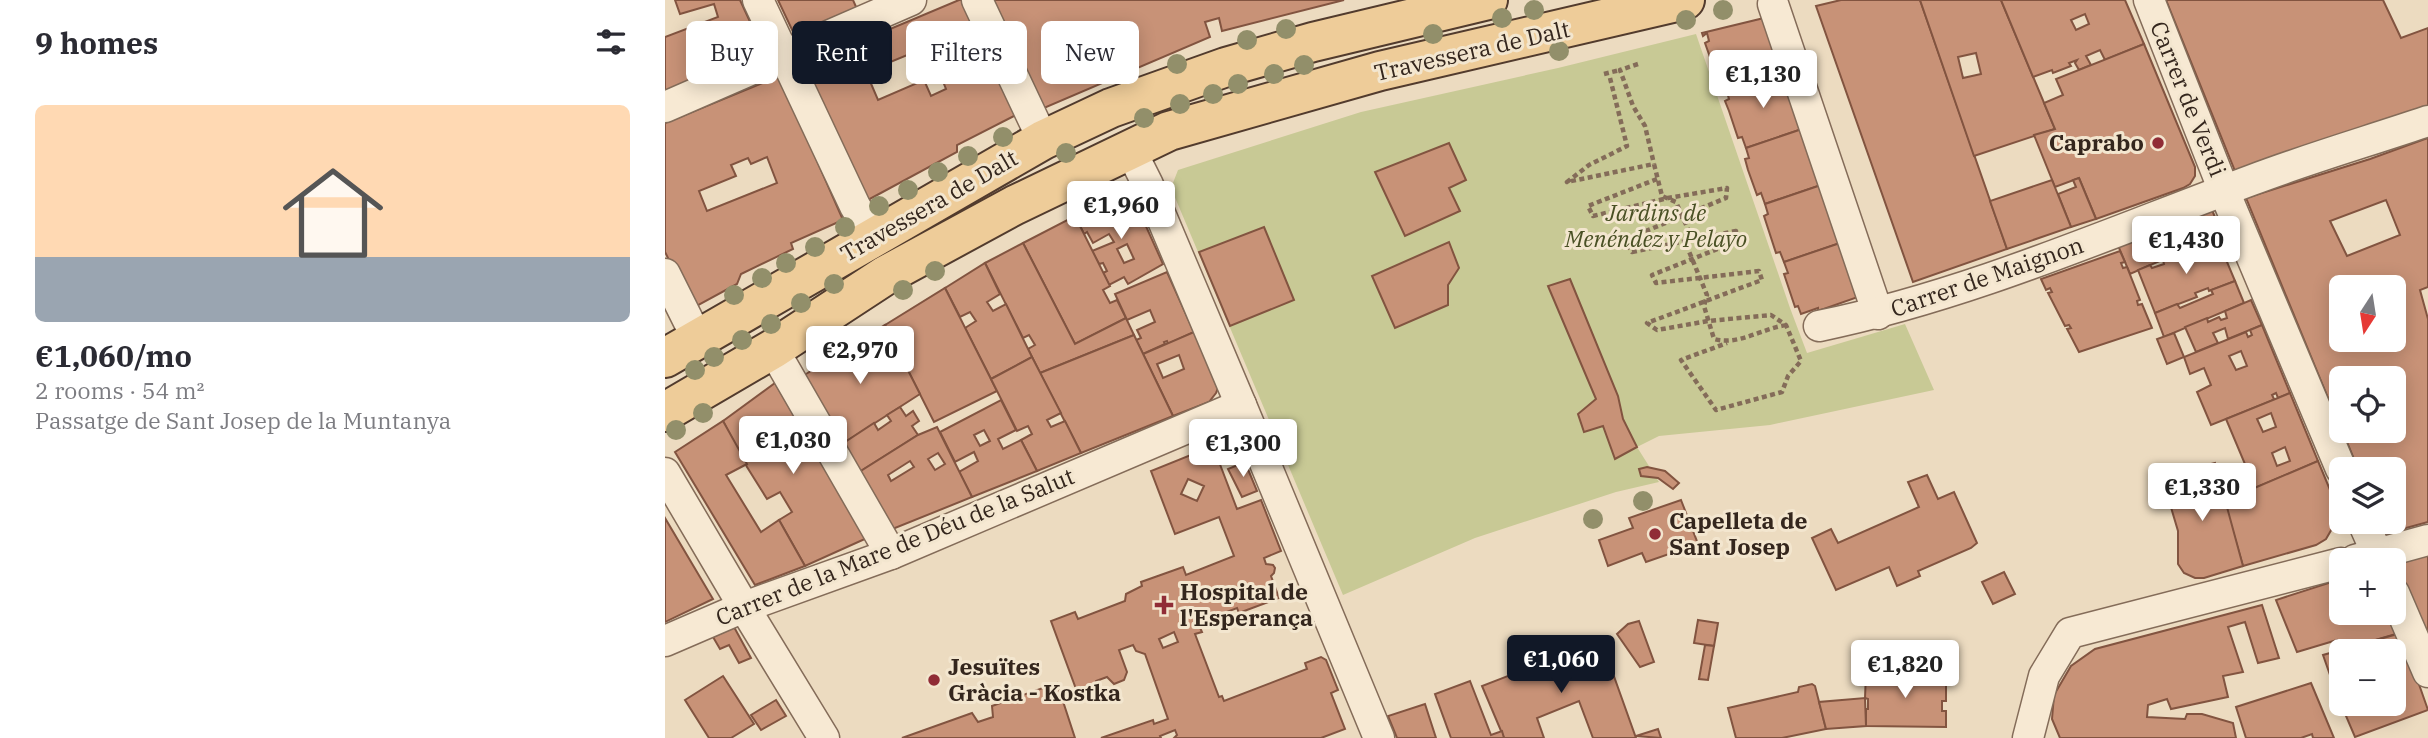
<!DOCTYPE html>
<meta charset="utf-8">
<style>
body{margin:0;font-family:"IBM Plex Serif",serif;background:#f7f7f7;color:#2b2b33;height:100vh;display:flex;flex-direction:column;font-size:26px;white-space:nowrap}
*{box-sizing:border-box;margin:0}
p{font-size:23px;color:#7c7c81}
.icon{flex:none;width:38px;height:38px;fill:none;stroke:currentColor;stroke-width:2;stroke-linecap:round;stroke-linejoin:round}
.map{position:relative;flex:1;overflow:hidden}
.drawer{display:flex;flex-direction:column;background:#fff;width:665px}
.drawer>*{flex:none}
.guide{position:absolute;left:21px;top:21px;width:665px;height:63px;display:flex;gap:14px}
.needle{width:46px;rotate:192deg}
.controls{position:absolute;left:1664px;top:275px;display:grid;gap:14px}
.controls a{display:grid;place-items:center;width:77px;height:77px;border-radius:10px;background:#fff;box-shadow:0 4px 18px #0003;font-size:35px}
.price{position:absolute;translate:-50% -60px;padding:0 16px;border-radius:7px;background:#fff;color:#222;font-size:23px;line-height:46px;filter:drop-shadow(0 2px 4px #0008)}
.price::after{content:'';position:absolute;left:50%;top:42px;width:21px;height:16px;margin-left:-10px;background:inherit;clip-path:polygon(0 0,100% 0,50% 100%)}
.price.on{background:#111827;color:#fff}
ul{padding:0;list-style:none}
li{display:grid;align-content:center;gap:14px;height:371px;padding:0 35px}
li span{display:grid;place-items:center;height:217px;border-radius:10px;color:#555}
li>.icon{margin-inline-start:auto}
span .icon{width:126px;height:126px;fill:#fffc;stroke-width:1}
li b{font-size:30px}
h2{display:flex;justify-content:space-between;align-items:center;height:84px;padding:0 35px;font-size:30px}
.chip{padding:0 24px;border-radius:10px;background:#fff;box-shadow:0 4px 18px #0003;font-size:24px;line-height:63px}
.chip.on{background:#111827;color:#fff}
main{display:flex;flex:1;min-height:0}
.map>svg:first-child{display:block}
</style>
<main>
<section class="drawer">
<h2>9 homes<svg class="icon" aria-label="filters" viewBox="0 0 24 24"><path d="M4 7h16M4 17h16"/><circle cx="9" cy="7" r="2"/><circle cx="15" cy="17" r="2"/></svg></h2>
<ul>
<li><span style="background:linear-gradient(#ffd9b3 70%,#9aa5b1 0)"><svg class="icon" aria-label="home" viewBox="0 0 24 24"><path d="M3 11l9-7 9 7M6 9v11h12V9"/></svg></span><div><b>€1,060/mo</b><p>2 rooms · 54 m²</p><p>Passatge de Sant Josep de la Muntanya</p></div></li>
</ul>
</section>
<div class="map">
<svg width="1763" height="738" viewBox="0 0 1763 738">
<rect width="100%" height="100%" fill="#ecdbc0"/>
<!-- green -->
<polygon fill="#c8c995" points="1031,34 1125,308 1142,353 1240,324 1269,390 1105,425 994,436 972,447 994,482 951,492 810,538 678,595 506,188 513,170 696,112 893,68"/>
<!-- building -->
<g fill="#c89277" stroke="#825440" stroke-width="2" fill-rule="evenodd">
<polygon points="10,0 75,0 99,52 0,95 0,37 53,17 49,4 15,14"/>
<polygon points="113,0 188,0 192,9 130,36"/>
<path d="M294,0H298L351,115L292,145V152L201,201L137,66ZM247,53L254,70L266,65L268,71L273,69L281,89L266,96L259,80L213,100L201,72Z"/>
<polygon points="327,0 679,0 557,31 554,18 540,22 545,37 379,108"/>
<polygon points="1176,0 1255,0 1342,249 1248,282 1151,6"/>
<path d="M1255,0H1336L1390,129L1309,156ZM1311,53L1316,74L1298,78L1293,57Z"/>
<path d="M1336,0H1460L1479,44L1440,60L1435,50L1421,56L1426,65L1414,70L1410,63L1412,60L1404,63L1406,66L1388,73L1387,70L1368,77ZM1420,14L1424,24L1411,30L1406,20Z"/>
<polygon points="1501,0 1718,0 1736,38 1763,28 1763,106 1570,171"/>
<polygon points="1099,18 1117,71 1057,91 1040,43 1044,41 1042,33 1038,36 1037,33"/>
<polygon points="1479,44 1530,167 1530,176 1525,184 1518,188 1431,219 1414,178 1390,187 1369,135 1390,129 1379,103 1398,95 1391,79"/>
<polygon points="1117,71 1137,129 1081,148 1077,137 1073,138 1064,111 1060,101 1064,99 1061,89"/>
<path d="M115,76L178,220L126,243L128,249L76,274L72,284L28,308L0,252V123ZM102,157L112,183L42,211L34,191L71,176L66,165L83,158L86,164Z"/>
<polygon points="1137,129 1156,185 1100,204 1096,193 1092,195 1083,170 1080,159 1084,158 1081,148"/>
<path d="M1763,138V287L1755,290L1763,319V522L1719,534L1714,522H1729V469H1693L1677,430H1729V378H1676V430L1581,198L1705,159ZM1721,200L1735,235L1682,256L1665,221ZM1676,287H1729V340H1676Z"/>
<polygon points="784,143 801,180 784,188 795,211 740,236 710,172"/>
<polygon points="1414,178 1431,219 1406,227 1393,194 1411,187 1408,180"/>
<polygon points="1387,180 1406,227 1342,249 1325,201"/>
<polygon points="1156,185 1175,243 1119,262 1115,252 1111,253 1099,216 1103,214 1100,204"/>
<path d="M454,201L465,205L475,213L498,264L463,284L459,277L444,285L438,273L442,271L438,263L434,264L427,251L449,242L444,234L428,243L422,232L419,234L410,216L439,204ZM462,244L469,259L459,263L452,249Z"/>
<polygon points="1547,210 1552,222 1548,226 1552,238 1533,246 1530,240 1520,244 1523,250 1515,253 1512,247 1502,251 1504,257 1465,274 1452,243"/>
<polygon points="410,216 445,286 438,290 445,303 452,300 461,318 410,344 358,243"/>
<polygon points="599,227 629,300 565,326 534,252"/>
<polygon points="1552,238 1570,281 1544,291 1543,288 1530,293 1532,297 1490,313 1473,270 1485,265 1487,268 1499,264 1498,260 1515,253 1517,257 1528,252 1526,248"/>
<polygon points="784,242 794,268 783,285 783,305 730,328 707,276"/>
<polygon points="358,243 410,344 461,318 469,335 375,373 363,349 370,345 364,335 358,338 320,263"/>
<polygon points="1175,243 1193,297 1153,311 1153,308 1136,314 1133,306 1130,307 1119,274 1123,273 1119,262"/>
<polygon points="1455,251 1460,262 1456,263 1458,268 1462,267 1475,300 1472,301 1473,305 1477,304 1487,328 1414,352 1402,329 1406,328 1404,325 1400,326 1383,293 1387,292 1385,288 1381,290 1376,279"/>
<polygon points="320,263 335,294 322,302 328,311 341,304 367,357 326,379 300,328 311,321 305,312 295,317 280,288"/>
<polygon points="502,272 529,332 503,344 502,341 499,342 500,344 478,354 471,340 476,338 472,330 490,322 485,310 462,320 450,294"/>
<polygon points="905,279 953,396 958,419 972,447 950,459 938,426 919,432 913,414 931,399 883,286"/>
<polygon points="1570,281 1579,303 1499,337 1490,313 1512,304 1515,308 1548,294 1546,290"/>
<polygon points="280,288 332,391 269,422 220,325"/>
<polygon points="1586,300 1597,325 1563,339 1560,328 1548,333 1553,343 1531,352 1520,327 1542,318 1543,322 1554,317 1556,320 1562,318 1560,311"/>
<polygon points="220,325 255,394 174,446 133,379"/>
<path d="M1597,325L1625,393L1613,398L1611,393L1607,395L1609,399L1606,401L1546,425L1532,392L1546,385L1539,368L1525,374L1519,357L1581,332L1583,337L1587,335L1585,330ZM1576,351L1582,366L1571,370L1564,356Z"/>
<path d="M529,332L554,386L551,393L544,402L508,416L478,354ZM514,355L519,369L498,378L492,364Z"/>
<polygon points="1509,333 1519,357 1502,364 1492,339"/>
<polygon points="469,335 508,416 416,453 375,373"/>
<polygon points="367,357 396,413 382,420 386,427 400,421 416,453 372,471 356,440 367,434 363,426 352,431 326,379"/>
<polygon points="110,383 202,538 140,566 114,520 127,512 115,492 102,499 82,467 58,421"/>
<path d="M1625,393L1653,461L1590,488L1561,419ZM1606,413L1611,427L1598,432L1592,419ZM1620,447L1625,461L1612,466L1607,453Z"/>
<path d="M336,400L351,430L333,439L338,449L356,440L372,471L307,497L294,472L313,461L309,452L290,462L275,432ZM319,430L325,441L315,446L309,435Z"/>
<polygon points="235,407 241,416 248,411 254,421 247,426 253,435 191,474 174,446 209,423 213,430 226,421 222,415"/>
<polygon points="58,421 82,464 61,475 96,532 114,520 140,566 90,585 10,452"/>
<path d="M272,427L307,497L225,530L191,474L253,435ZM273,453L280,464L270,470L263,459ZM245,461L249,467L226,481L223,475Z"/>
<path d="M548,446L572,509L596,500L616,551L599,558L601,564L608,565L610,568L609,573L606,576L614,598L574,613L572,608L533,623L537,632L530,634L554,697L557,696L559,701L642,669L640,663L656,657L661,660L673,690L666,693L680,729L656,738H509L512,735L510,730L495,736L496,738H436L488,720L489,724L503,719L480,654L471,651L468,645L454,650L462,672L459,680L449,684L442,677L431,681L428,694L418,695L411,689L386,621L410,612L413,619L460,601L461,594L477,586L476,582L518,567L521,575L569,556L554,517L510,534L486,471ZM523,479L539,486L532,501L516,494ZM509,632L513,642L498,648L494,639Z"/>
<polygon points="1653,461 1668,497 1672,520 1661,539 1651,545 1578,566 1558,497 1572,493 1573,497 1587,492 1587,489"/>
<polygon points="580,462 592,491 577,497 563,469"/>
<polygon points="1550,463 1578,566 1539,578 1530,578 1519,573 1513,564 1513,531 1497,477"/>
<polygon points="982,467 1000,471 1014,483 1008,489 993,478 976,476 974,469"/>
<polygon points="1262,475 1273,499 1289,492 1312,543 1306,548 1253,571 1255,576 1232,586 1224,567 1171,590 1147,538 1166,529 1173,543 1254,507 1243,482"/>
<polygon points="1016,500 1033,544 981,562 977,553 943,566 934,540 968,528 964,518"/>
<polygon points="0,518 48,599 0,622"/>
<polygon points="1763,553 1763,637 1734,574 1741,560"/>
<polygon points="1339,572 1350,594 1328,604 1317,582"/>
<polygon points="1676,579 1676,612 1727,612 1731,634 1676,650 1672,640 1632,652 1611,600"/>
<polygon points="1597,605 1614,658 1593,663 1580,622 1563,627 1578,672 1558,676 1563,697 1506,709 1502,699 1483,705 1482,717 1520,719 1522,714 1537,714 1568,723 1571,738 1395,738 1387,719 1389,695 1406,666 1430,649"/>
<polygon points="1033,620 1053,623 1049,646 1029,643"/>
<polygon points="974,621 989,662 975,667 952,634 963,624"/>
<polygon points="69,627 86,658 74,663 64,645 55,649 48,637"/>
<path d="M1736,633L1763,710L1690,737L1672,695L1658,655ZM1676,651H1729V704H1676Z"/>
<polygon points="936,640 971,738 928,738 914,701 872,718 879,738 839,738 817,686"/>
<polygon points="1040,645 1049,646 1043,680 1034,679"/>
<polygon points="1201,673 1281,676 1281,701 1277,701 1277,711 1281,711 1281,727 1201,726 1201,709 1203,709 1203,699 1200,698"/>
<polygon points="58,676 89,724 66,738 44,738 20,700"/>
<polygon points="805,681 826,735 837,731 839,738 786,738 770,694"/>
<polygon points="392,683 410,738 237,738 307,713 313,722 328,717 327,706"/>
<polygon points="1646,683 1669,738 1648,738 1647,734 1636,738 1581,738 1571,707"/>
<polygon points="1147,684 1150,686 1161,729 1117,738 1071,738 1063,708 1133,692 1134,687"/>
<polygon points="1200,698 1201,726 1161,729 1154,702"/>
<polygon points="111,700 121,716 96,730 86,715"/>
<polygon points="760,704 771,738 732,738 723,716"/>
<polygon points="993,729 996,738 971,736"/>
</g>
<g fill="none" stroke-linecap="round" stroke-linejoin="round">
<defs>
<g id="street">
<polyline points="93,0 190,206 209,238"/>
<polyline points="312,0 378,140"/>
<polyline points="1484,0 1559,191 1676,469"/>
<polyline points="1108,4 1213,314"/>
<polyline points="0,107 246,0"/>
<polyline points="465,149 483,185 576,405 714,738"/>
<polyline points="0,274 24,322 35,339"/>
<path d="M1154,326C1304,295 1444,233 1587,180C1645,158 1704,141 1763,121"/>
<polyline points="108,349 226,554"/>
<polyline points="0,473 79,607 159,738"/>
<polyline points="1698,522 1715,560"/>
<polyline points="1690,560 1763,540"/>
<polyline points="1729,593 1763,672"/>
<polyline points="0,641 79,607 226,554 576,405"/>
<polyline points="1363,738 1379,676 1405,633 1676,563"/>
</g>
<g id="primary">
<polyline points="0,358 378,140 446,108 561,67 648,42 823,0"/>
<polyline points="0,412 108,349 221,275 350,205 504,131 715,71 1020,0"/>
</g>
</defs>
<!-- street casing -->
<use href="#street" stroke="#846c59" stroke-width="33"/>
<!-- primary casing -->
<use href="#primary" stroke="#523b2d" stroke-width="42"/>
<!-- path -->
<g stroke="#846c59" stroke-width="4.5" stroke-dasharray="5 3.5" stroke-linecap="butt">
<polyline points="973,64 955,70 968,106 980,126 989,164"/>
<path d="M945,78L962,146L924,165L902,182L989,164L997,196L1011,202L1026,236L1023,249L1042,295L1039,306L1049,339C1073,346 1098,328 1122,325"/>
<polyline points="992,179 923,206 928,216 1003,198 1062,188 1061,198 959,240 967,252 1071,231 1070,242 987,275 991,283 1094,271 1097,280 982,323 992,330 1043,321 1106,315 1121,325 1136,361 1123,376 1117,392 1051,410 1016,360 1062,343"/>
</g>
<!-- street -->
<use href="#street" stroke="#f7e9d3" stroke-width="30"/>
<!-- primary -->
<use href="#primary" stroke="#ec9" stroke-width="38"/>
<!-- path-bridge -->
<polyline stroke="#846c59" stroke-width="4.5" stroke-dasharray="5 3.5" stroke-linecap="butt" points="939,74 955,70"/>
</g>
<!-- trees -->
<g fill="#928f6a">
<circle cx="869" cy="10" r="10"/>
<circle cx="1058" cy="10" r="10"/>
<circle cx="837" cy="18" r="10"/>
<circle cx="1021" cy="20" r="10"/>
<circle cx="621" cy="29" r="10"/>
<circle cx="768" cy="34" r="10"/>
<circle cx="582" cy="40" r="10"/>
<circle cx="894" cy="51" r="10"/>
<circle cx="512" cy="64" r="10"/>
<circle cx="639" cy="65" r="10"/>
<circle cx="609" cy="74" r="10"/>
<circle cx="573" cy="84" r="10"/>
<circle cx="548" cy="94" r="10"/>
<circle cx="515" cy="104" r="10"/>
<circle cx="479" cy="118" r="10"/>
<circle cx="338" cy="137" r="10"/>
<circle cx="401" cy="153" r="10"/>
<circle cx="303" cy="156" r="10"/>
<circle cx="273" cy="172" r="10"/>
<circle cx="243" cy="190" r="10"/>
<circle cx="214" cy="206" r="10"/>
<circle cx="180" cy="227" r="10"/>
<circle cx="150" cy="247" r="10"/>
<circle cx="121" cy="263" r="10"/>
<circle cx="270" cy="271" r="10"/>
<circle cx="97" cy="278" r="10"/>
<circle cx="169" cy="284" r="10"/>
<circle cx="238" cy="290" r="10"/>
<circle cx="69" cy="295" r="10"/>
<circle cx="136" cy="303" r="10"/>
<circle cx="106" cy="324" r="10"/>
<circle cx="77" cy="340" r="10"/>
<circle cx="49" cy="357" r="10"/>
<circle cx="30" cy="370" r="10"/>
<circle cx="38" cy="413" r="10"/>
<circle cx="11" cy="430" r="10"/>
<circle cx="978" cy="501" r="10"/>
<circle cx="928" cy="519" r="10"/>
</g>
<!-- markers -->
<g fill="#902c36" stroke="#f3e6cf" stroke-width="2.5">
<circle cx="1493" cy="143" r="7"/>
<circle cx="990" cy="534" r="7"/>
<path d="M495.5 594.5h7v7h7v7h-7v7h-7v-7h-7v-7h7z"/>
<circle cx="269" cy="680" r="7"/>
</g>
<g text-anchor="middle" stroke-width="6" stroke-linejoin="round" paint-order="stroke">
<!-- street labels -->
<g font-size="23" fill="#34261d" stroke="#f3e6cf">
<text transform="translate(807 51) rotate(-13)" y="8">Travessera de Dalt</text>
<text transform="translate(1523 99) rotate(68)" y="8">Carrer de Verdi</text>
<text transform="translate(264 206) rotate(-30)" y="8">Travessera de Dalt</text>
<text transform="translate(1322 277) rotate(-19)" y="8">Carrer de Maignon</text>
<text transform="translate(230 547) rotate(-22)" y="8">Carrer de la Mare de Déu de la Salut</text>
</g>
<!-- poi labels -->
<g font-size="23" font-weight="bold" fill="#34261d" stroke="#f3e6cf" text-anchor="start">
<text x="1479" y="151" text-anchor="end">Caprabo</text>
<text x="1004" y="529">Capelleta de<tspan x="1004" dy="26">Sant Josep</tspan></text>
<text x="515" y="600">Hospital de<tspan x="515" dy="26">l'Esperança</tspan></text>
<text x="283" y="675">Jesuïtes<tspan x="283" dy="26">Gràcia - Kostka</tspan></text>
</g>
<!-- park labels -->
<g font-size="23" font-style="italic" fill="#495024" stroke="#f3e6cf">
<text x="991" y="221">Jardins de<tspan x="991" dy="26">Menéndez y Pelayo</tspan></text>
</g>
</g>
</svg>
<div class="controls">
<a><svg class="needle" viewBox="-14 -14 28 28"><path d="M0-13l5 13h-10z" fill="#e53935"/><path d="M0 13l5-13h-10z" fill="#7c7c81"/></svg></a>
<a><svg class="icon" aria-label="locate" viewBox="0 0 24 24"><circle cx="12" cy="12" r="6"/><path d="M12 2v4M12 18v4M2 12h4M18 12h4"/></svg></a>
<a><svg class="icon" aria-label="layers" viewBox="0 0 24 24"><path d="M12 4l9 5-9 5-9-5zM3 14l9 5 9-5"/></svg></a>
<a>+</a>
<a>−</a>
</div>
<b class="price" style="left:1098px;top:110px">€1,130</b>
<b class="price" style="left:456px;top:241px">€1,960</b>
<b class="price" style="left:1521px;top:276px">€1,430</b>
<b class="price" style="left:195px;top:386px">€2,970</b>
<b class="price" style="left:128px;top:476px">€1,030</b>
<b class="price" style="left:578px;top:479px">€1,300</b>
<b class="price" style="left:1537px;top:523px">€1,330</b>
<b class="price on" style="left:896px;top:695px">€1,060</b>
<b class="price" style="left:1240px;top:700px">€1,820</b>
<div class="guide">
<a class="chip">Buy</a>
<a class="chip on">Rent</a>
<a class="chip">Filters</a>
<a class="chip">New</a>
</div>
</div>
</main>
